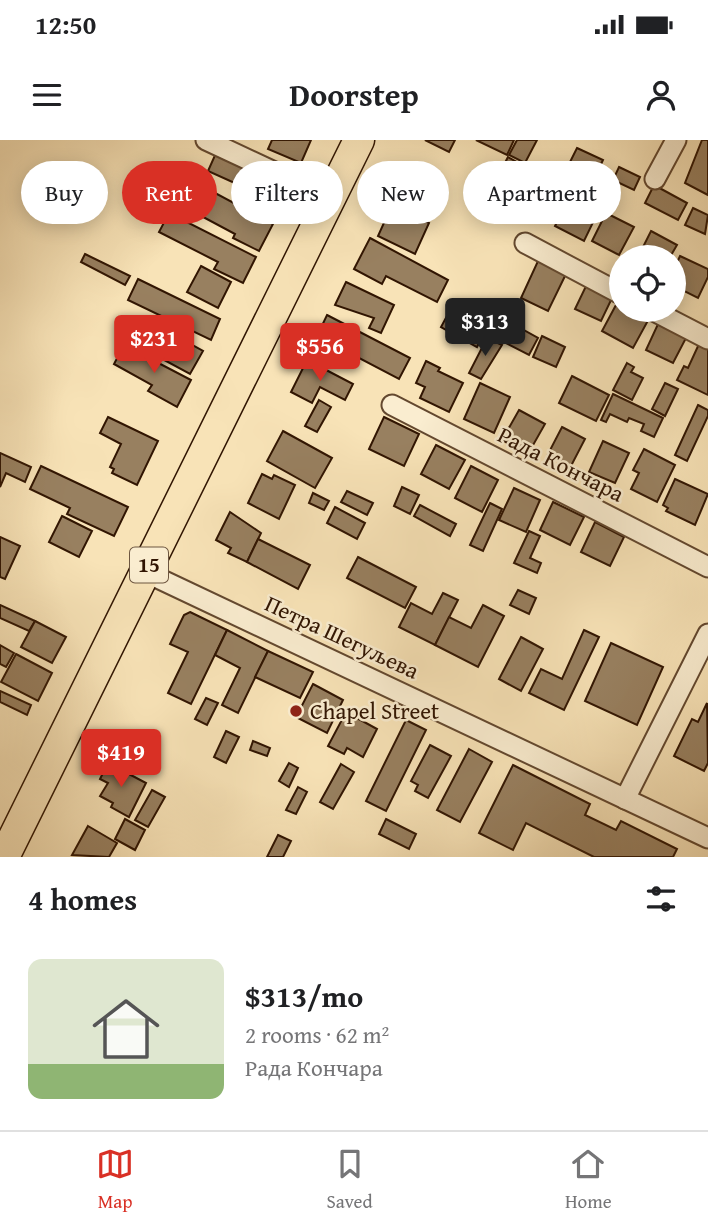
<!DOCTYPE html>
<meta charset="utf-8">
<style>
body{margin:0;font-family:"Gentium Book Plus",serif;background:#f6f6f6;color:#202124;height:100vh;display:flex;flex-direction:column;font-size:26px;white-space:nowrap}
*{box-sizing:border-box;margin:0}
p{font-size:23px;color:#757577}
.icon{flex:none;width:38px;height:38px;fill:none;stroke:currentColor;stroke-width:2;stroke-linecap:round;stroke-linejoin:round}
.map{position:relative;height:717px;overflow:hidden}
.panel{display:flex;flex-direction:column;background:#fff;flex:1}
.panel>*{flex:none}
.hud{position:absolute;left:21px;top:21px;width:667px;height:63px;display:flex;gap:14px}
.buttons{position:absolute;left:609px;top:105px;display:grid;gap:14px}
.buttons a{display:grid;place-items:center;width:77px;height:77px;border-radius:50%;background:#fff;box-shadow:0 4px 18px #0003;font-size:35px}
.price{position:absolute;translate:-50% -60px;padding:0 16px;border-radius:7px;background:#d93025;color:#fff;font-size:23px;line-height:46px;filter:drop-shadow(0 2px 4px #0008)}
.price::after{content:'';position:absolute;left:50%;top:42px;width:21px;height:16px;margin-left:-10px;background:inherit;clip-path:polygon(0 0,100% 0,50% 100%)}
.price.current{background:#222;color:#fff}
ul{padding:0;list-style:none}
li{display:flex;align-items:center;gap:21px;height:175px;padding:0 28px}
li+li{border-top:2px solid #e0e0e0}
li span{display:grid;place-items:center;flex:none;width:196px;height:140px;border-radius:14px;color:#555}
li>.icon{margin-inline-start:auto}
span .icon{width:84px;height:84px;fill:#fffc;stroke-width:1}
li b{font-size:30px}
h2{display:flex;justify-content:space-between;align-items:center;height:84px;padding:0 28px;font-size:30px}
.pill{padding:0 24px;border-radius:32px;background:#fff;box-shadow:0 4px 18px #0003;font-size:24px;line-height:63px}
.pill.current{background:#d93025;color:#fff}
.status{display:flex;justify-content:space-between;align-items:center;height:49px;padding:0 35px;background:#fff;direction:ltr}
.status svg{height:19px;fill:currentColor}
header{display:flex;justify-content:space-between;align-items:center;height:91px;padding:0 28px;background:#fff;font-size:32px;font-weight:700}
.dock{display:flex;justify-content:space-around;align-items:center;height:98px;border-top:2px solid #e0e0e0;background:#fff;font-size:19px;color:#757577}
.dock a{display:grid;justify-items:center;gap:4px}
.dock .current{color:#d93025}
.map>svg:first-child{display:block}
</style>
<div class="status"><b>12:50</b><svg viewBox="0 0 49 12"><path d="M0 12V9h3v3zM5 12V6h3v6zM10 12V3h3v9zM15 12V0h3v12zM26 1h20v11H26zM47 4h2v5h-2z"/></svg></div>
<header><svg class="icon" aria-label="menu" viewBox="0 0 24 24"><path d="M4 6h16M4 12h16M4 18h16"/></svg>Doorstep<svg class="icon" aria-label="person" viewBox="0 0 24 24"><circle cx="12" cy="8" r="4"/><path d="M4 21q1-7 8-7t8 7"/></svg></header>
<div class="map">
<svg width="708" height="717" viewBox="0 0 708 717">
<rect width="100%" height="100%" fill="#f8e3b7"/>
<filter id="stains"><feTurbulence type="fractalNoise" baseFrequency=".00286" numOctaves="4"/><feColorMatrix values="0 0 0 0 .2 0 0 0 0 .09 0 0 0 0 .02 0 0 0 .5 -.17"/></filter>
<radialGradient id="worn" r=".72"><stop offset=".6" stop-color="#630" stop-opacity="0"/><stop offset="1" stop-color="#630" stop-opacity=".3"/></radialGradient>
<!-- building -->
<g fill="#988060" stroke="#311502" stroke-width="2">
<polygon points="272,0 311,0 301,23 268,9"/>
<polygon points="425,0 455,0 449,12"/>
<polygon points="476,0 514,0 507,15"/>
<polygon points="517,0 537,0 525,23 509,15"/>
<polygon points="702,0 708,0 708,55 685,43"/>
<polygon points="577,8 603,20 594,39 568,26"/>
<polygon points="216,13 287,45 274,75 254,66 256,62 244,56 248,49 208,31"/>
<polygon points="508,17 522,25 499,68 486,60"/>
<polygon points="528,23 560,40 541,77 509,60"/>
<polygon points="619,27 640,37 634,50 613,40"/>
<polygon points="158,30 176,40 170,52 151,42"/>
<polygon points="407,30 442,46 429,73 394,57"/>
<polygon points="654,45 687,63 678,80 645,63"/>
<polygon points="202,46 273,84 259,111 233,98 235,94 190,70"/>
<polygon points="570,56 599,70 584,101 555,86"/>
<polygon points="392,65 429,83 415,114 378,96"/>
<polygon points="693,68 708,75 705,94 685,85"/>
<polygon points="169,73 256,117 243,143 214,129 218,122 159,92"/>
<polygon points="606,73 634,87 619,115 592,101"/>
<polygon points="651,91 677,105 670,117 638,117"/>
<polygon points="370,98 448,140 437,162 386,136 382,144 354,129"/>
<polygon points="85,114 130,136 125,145 81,122"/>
<polygon points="680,116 708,129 708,137 698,158 674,146 674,129"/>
<polygon points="538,121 566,134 548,171 521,158"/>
<polygon points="201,126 231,142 218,168 187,152"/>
<polygon points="138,139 220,179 211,200 128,160"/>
<polygon points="346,142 394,165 381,193 369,188 374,178 335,165"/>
<polygon points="587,144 613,156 601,181 575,169"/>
<polygon points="506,163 517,168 508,187 497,181"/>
<polygon points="621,164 621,170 641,170 651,175 633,208 602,191 616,165"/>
<polygon points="448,174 484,193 477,207 441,187"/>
<polygon points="327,175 410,218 399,239 317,196"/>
<polygon points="513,184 538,198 529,215 504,202"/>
<polygon points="658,184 686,198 673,223 646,210"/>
<polygon points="158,186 203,211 190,234 155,215 160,206 150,200"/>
<polygon points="542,196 565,207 556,227 533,217"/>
<polygon points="487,198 502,205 481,239 469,233"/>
<polygon points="699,204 708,209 708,255 677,240 684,226 688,228"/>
<polygon points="124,205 191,240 177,267 148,251 152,245 114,224"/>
<polygon points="307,220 353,244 345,260 320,247 312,263 291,252"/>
<polygon points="426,221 440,228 438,231 463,243 449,272 420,258 425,247 416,243"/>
<polygon points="627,223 634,227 631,232 643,238 632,260 613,250"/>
<polygon points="572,236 609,255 596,281 559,263"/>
<polygon points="480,243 510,257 494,293 464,279"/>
<polygon points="665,243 678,249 665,276 652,269"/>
<polygon points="613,254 663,278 654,297 641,291 644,284 629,278 627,282 610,274 606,282 601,280"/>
<polygon points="319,260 331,267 317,292 305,286"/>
<polygon points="698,265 708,270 708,276 687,321 675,315"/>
<polygon points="519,270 545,284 528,314 502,300"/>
<polygon points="108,277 158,301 137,345 112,333 114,329 110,327 121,304 100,293"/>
<polygon points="384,277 419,294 404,326 369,309"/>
<polygon points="562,287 585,299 571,326 548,314"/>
<polygon points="283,291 332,318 315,348 267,321"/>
<polygon points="603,301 629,313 615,343 589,332"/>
<polygon points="436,305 465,320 449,349 421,334"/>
<polygon points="644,309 675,325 657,362 631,349 639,333 633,330"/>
<polygon points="0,313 31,327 25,342 6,333 0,347"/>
<polygon points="41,326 128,367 114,396 67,374 70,368 30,349"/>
<polygon points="471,326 498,340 482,372 455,358"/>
<polygon points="262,334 272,339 274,335 295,345 279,379 248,363"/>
<polygon points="675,339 708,354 695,385 666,371 668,368 663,365"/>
<polygon points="402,347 419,355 410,374 394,366"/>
<polygon points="514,348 540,360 526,392 499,380"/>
<polygon points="347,351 373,363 367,375 341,362"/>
<polygon points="313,353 329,361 324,370 309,363"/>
<polygon points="553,362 584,377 570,405 540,390"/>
<polygon points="490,363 502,369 483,411 470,405"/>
<polygon points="420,365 456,384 450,396 414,376"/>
<polygon points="335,367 365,383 357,399 327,383"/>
<polygon points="230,372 261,393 247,422 228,413 231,408 216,400"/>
<polygon points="62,376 92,391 79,417 49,402"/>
<polygon points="595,382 624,397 610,426 581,412"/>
<polygon points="529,391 540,396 530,418 541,423 537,433 514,423"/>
<polygon points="0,397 20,406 5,439 0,437"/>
<polygon points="258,399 310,425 298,449 247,422"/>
<polygon points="358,417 416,447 405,468 347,438"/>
<polygon points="518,450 536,458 529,474 510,465"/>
<polygon points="443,453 458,460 435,505 399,487 411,463 432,474"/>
<polygon points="0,465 35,481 29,491 0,478"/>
<polygon points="483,465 504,476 478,527 435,505 449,477 471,488"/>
<polygon points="190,472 227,490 191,564 168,553 188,512 170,504 184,475"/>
<polygon points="35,481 66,497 52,523 21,507"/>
<polygon points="227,490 268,511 238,573 222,565 240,528 215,515"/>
<polygon points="584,490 599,497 564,570 529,553 541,529 562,539"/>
<polygon points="521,497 543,509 521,551 499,539"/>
<polygon points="611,503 663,527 637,585 585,561"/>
<polygon points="0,505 14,513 6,527 0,524"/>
<polygon points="268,511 313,532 300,558 255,537"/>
<polygon points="16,514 52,533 38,561 1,542"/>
<polygon points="313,544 343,560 327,593 296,577"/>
<polygon points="0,551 31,565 27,575 0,562"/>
<polygon points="206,558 218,563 207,585 195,579"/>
<polygon points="707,563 708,623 704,631 674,616 692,579 698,582"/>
<polygon points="346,572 377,589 363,617 347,608 344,614 328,606"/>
<polygon points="406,580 426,590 386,671 366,661"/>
<polygon points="226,591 239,597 226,623 214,617"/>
<polygon points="253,601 270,608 267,616 250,610"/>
<polygon points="430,605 451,616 428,658 415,651 418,645 411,641"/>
<polygon points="469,609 492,622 460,682 437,670"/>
<polygon points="108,623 146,643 129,677 111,667 113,663 100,656 108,643 100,639"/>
<polygon points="289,623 298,628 289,647 279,641"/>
<polygon points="341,624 354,632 333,669 320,662"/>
<polygon points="513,625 590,664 585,675 616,690 621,681 677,709 673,717 594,717 526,683 513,710 479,693"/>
<polygon points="298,647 307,652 296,674 286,670"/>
<polygon points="152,650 165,657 148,687 135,680"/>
<polygon points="125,679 145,690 135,710 115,699"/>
<polygon points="386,679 416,694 409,709 379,694"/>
<polygon points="88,686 117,703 109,717 72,715"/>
<polygon points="278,695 291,701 283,717 267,717"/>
</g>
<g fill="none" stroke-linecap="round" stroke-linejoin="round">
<defs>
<g id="minor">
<polyline points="206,0 330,58"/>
<polyline points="655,39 676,0"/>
<polyline points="525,103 621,154"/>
<polyline points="652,170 708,199"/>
<polyline points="392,265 708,427"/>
<polyline points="145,432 708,698"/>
<polyline points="625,659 708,494"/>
</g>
<polyline id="primary" points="4,717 359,0"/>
</defs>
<!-- minor casing -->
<use href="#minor" stroke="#63482f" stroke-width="23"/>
<!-- primary casing -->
<use href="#primary" stroke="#311502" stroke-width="33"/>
<!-- minor -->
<use href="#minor" stroke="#faedd0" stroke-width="19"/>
<!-- primary -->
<use href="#primary" stroke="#f8e3b7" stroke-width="30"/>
</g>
<!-- markers -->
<circle fill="#8f2418" stroke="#faedd0" stroke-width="2.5" cx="296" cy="571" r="7"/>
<g text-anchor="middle" stroke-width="5" stroke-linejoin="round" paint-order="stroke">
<!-- shield labels -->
<rect fill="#faedd0" stroke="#6d5640" stroke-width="2" x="130" y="407.5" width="38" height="35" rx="5"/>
<g font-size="21" font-weight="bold" fill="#311502">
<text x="149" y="432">15</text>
</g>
<!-- street labels -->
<g font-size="23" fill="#311502" stroke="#faedd0">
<text transform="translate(561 324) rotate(27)" y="8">Рада Кончара</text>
<text transform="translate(342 497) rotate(25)" y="8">Петра Шегуљева</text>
</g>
<!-- poi labels -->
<g font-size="23" fill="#311502" stroke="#faedd0" text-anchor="start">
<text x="310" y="579">Chapel Street</text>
</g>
</g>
<rect width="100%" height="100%" filter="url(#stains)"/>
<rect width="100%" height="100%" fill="url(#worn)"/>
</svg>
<div class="buttons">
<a><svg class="icon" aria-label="locate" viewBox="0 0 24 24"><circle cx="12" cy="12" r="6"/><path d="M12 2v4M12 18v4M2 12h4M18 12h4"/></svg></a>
</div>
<b class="price current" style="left:485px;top:218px">$313</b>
<b class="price" style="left:154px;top:235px">$231</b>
<b class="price" style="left:320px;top:243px">$556</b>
<b class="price" style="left:121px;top:649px">$419</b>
<div class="hud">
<a class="pill">Buy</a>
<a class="pill current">Rent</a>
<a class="pill">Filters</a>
<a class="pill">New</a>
<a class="pill">Apartment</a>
</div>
</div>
<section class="panel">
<h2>4 homes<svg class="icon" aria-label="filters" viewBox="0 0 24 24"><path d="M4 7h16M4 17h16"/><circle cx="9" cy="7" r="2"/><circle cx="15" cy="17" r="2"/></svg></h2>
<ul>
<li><span style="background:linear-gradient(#dfe7d0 75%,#8fb573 0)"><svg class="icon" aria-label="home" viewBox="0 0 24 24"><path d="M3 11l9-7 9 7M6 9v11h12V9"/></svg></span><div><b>$313/mo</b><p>2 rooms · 62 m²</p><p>Рада Кончара</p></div></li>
</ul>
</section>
<nav class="dock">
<a class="current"><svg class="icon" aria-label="map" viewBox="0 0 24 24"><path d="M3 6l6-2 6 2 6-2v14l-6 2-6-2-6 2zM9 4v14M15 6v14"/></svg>Map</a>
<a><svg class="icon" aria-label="saved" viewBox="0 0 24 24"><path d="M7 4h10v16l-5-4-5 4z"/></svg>Saved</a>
<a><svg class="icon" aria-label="home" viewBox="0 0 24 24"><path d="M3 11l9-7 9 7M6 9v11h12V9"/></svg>Home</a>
</nav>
